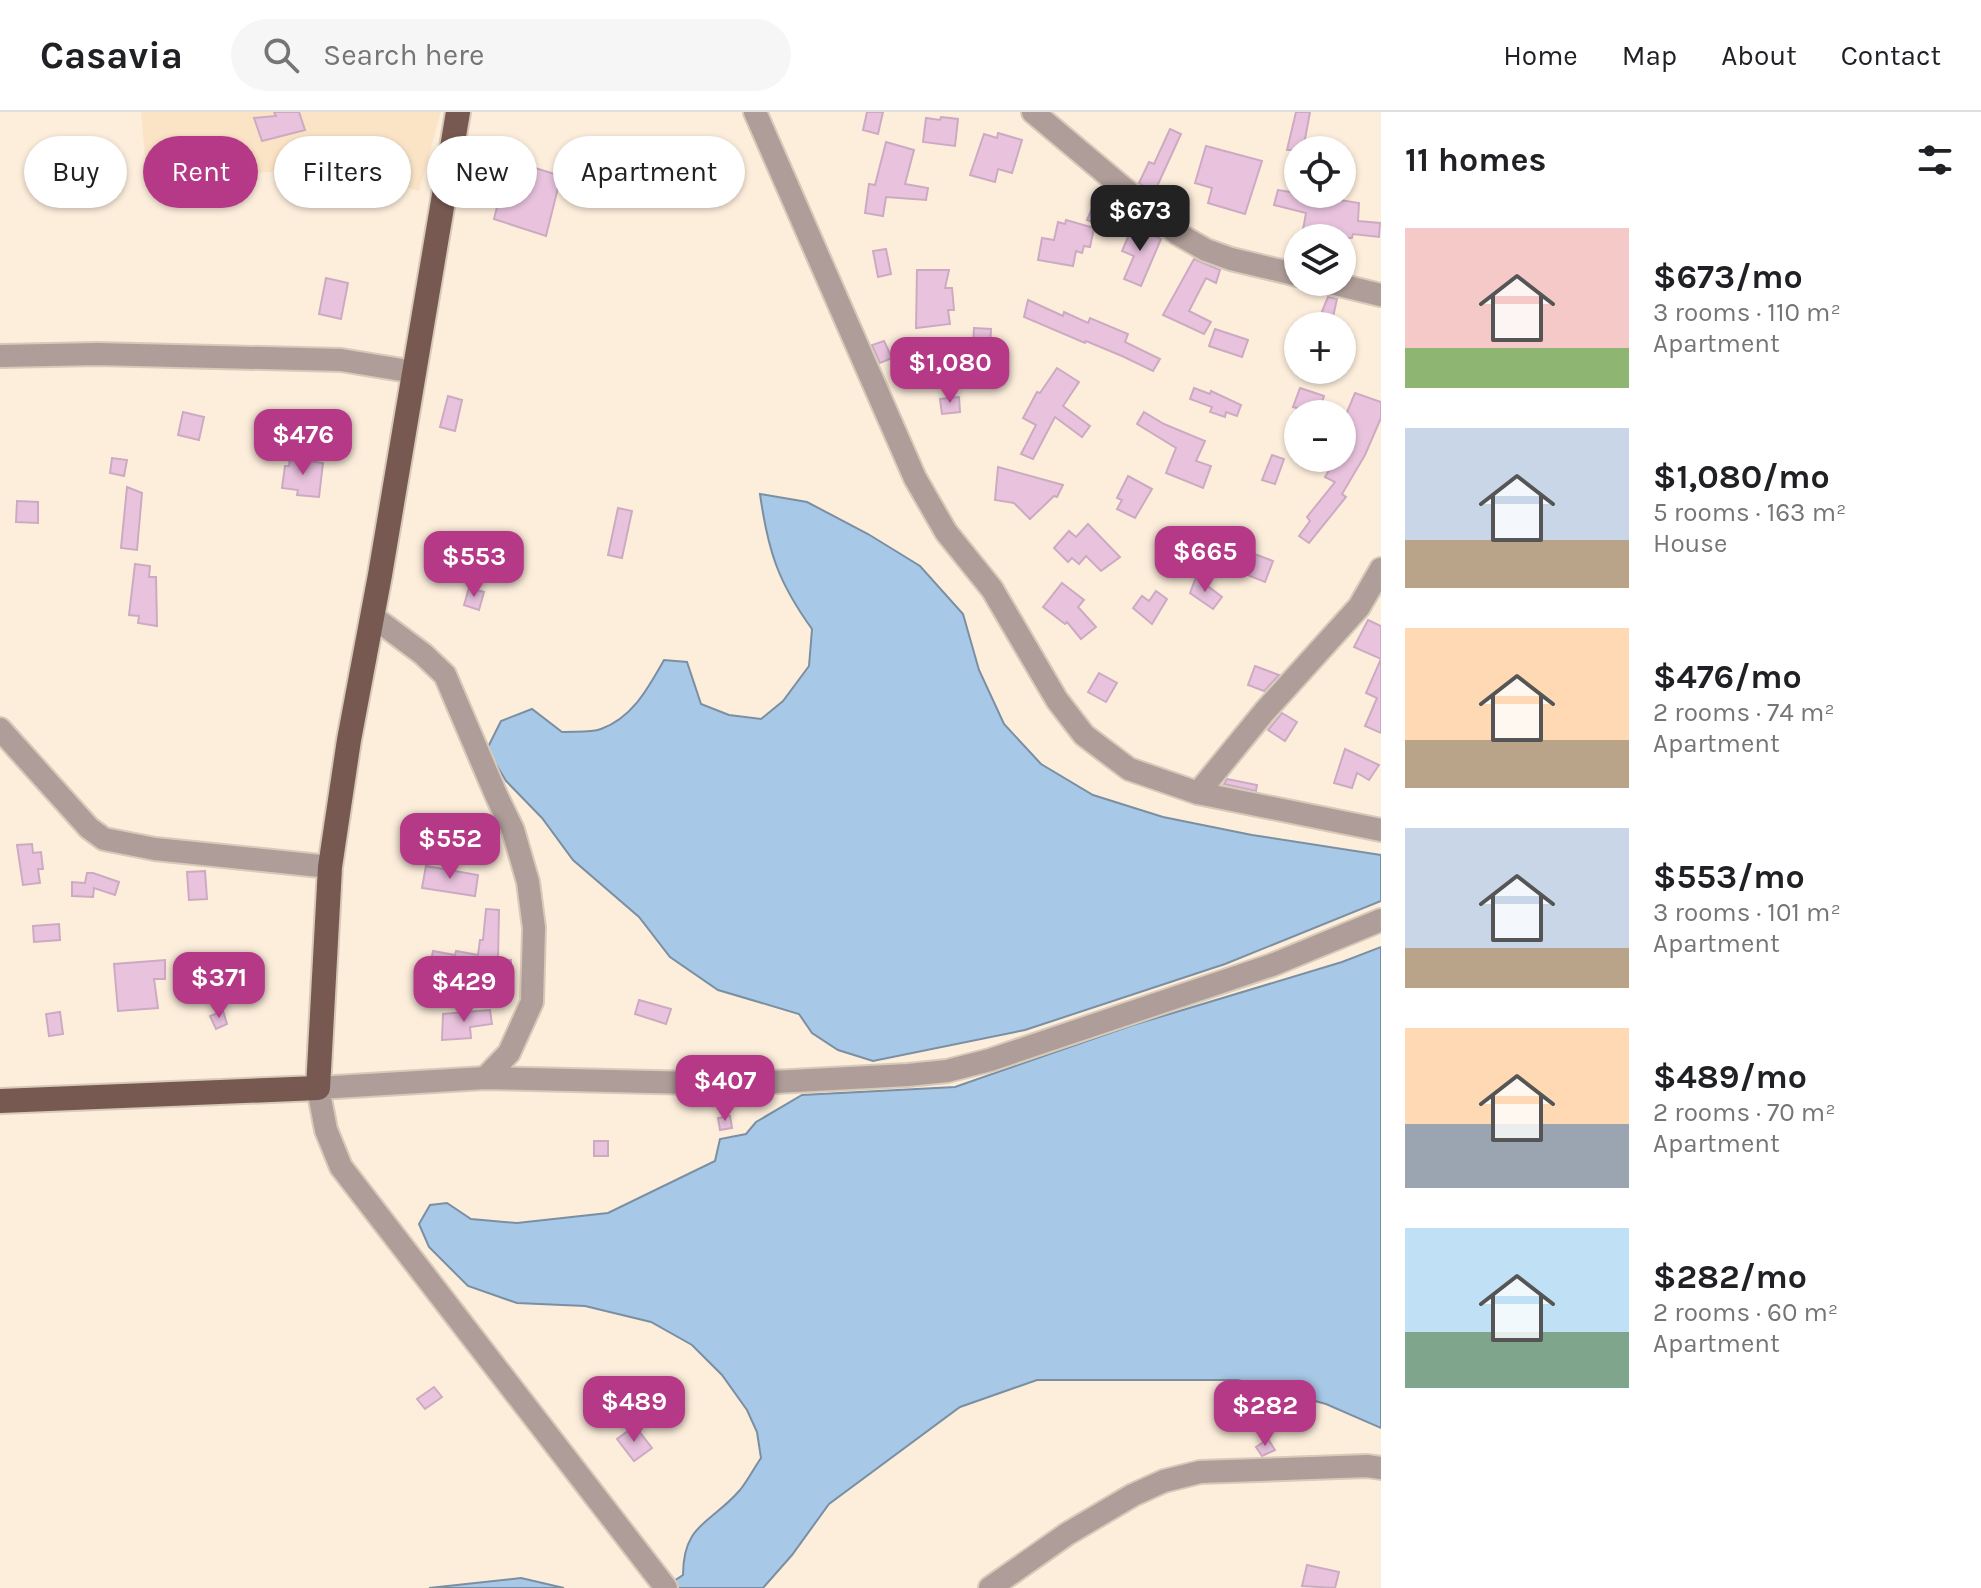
<!DOCTYPE html>
<meta charset="utf-8">
<style>
body{margin:0;font-family:Karla,sans-serif;background:#f6f6f6;color:#202124;height:100vh;display:flex;flex-direction:column;font-size:30px;white-space:nowrap}
*{box-sizing:border-box;margin:0}
p{font-size:26px;color:#757577}
.icon{flex:none;width:44px;height:44px;fill:none;stroke:currentColor;stroke-width:2;stroke-linecap:round;stroke-linejoin:round}
.map{position:relative;flex:1;overflow:hidden}
.drawer{display:flex;flex-direction:column;background:#fff;width:600px}
.drawer>*{flex:none}
.banner{position:absolute;left:24px;top:24px;width:760px;height:72px;display:flex;gap:16px}
.tools{position:absolute;left:1284px;top:24px;display:grid;gap:16px}
.tools a{display:grid;place-items:center;width:72px;height:72px;border-radius:50%;background:#fff;box-shadow:0 2px 6px #0004;font-size:40px}
.price{position:absolute;translate:-50% -68px;padding:0 18px;border-radius:16px;background:#b63988;color:#fff;font-size:26px;line-height:52px;filter:drop-shadow(0 2px 4px #0008)}
.price::after{content:'';position:absolute;left:50%;top:48px;width:24px;height:18px;margin-left:-12px;background:inherit;clip-path:polygon(0 0,100% 0,50% 100%)}
.price.selected{background:#222;color:#fff}
ul{padding:0;list-style:none}
li{display:flex;align-items:center;gap:24px;height:200px;padding:0 24px}
li span{display:grid;place-items:center;flex:none;width:224px;height:160px;border-radius:0px;color:#555}
li>.icon{margin-inline-start:auto}
span .icon{width:96px;height:96px;fill:#fffc;stroke-width:1}
li b{font-size:34px}
h2{display:flex;justify-content:space-between;align-items:center;height:96px;padding:0 24px;font-size:34px}
.pill{padding:0 28px;border-radius:36px;background:#fff;box-shadow:0 2px 6px #0004;font-size:28px;line-height:72px}
.pill.selected{background:#b63988;color:#fff}
header{display:flex;align-items:center;gap:48px;box-sizing:border-box;height:112px;padding:0 40px;background:#fff;border-bottom:2px solid #e0e0e0}
header strong{font-size:38px}
nav{display:flex;gap:44px;margin-inline-start:auto;font-size:28px}
.search{width:560px;height:72px;background:#f6f6f6;display:flex;align-items:center;gap:20px;box-sizing:border-box;padding:0 28px;border-radius:44px;color:#757577;font-size:30px}
main{display:flex;flex:1;min-height:0}
.map>svg:first-child{display:block}
</style>
<header>
<strong>Casavia</strong>
<div class="search"><svg class="icon" aria-label="search" viewBox="0 0 24 24"><circle cx="10" cy="10" r="6"/><path d="M15 15l6 6"/></svg>Search here</div>
<nav><a>Home</a><a>Map</a><a>About</a><a>Contact</a></nav>
</header>
<main>
<div class="map">
<svg width="1381" height="1476" viewBox="0 0 1381 1476">
<rect width="100%" height="100%" fill="#fdeedc"/>
<!-- built -->
<polygon fill="#fbe4c6" points="141,0 441,0 419,79 340,55 147,69"/>
<!-- water -->
<g fill="#a8c8e7" stroke="#7b8fa2" stroke-width="2">
<path d="M760,382L807,390L868,422L920,454L963,502L979,558L1004,612L1041,652L1093,683L1163,705L1252,723L1381,743V789L1225,852L1025,918L873,949L838,938L812,921L799,902L718,878L670,845L639,805L573,748L542,706L506,669L487,637L501,609L532,597L562,620C574,619 590,621 601,617C633,605 648,576 664,548L687,550L701,592L729,603L761,607L783,589L809,554L812,517C778,470 768,439 760,382Z"/>
<path d="M1381,835V1316L1326,1292L1238,1268H1037L960,1295L829,1392L792,1443L763,1476H663L683,1463C683,1411 712,1411 740,1378C748,1368 754,1356 761,1346L757,1320L747,1298L722,1263L692,1233L651,1210L585,1194L517,1191L468,1174L429,1135L419,1112L430,1093L447,1091L471,1107L517,1111L608,1101L715,1049L720,1027L746,1022L756,1010L802,983L955,975L1133,913L1342,850Z"/>
<polygon points="521,1466 564,1476 429,1476"/>
</g>
<!-- building -->
<g fill="#e9c3de" stroke="#ccabc2" stroke-width="2">
<polygon points="274,0 299,0 305,18 262,29 254,6 276,4"/>
<polygon points="867,0 883,0 878,22 863,18"/>
<polygon points="1296,0 1310,0 1303,38 1287,38"/>
<polygon points="941,5 958,7 955,34 923,30 926,6 940,8"/>
<polygon points="1170,17 1181,22 1154,81 1139,71 1149,50 1154,52"/>
<polygon points="998,21 1022,28 1012,61 998,57 995,70 970,63 984,22 997,26"/>
<polygon points="886,30 914,38 905,72 928,76 926,88 886,85 883,104 865,101 869,72 875,73"/>
<polygon points="1206,34 1262,49 1245,102 1208,91 1212,76 1195,71"/>
<polygon points="509,48 561,64 546,124 494,107"/>
<polygon points="1101,76 1112,85 1099,113 1087,108"/>
<polygon points="1278,78 1359,91 1358,109 1380,111 1379,125 1353,122 1352,126 1313,126 1314,120 1303,118 1306,101 1274,93"/>
<polygon points="1066,108 1094,116 1090,135 1084,134 1082,141 1076,139 1073,154 1038,148 1042,126 1054,128 1058,110 1065,112"/>
<polygon points="1134,111 1152,118 1153,123 1161,127 1141,174 1124,167 1134,144 1122,139"/>
<polygon points="886,137 891,162 878,165 873,139"/>
<polygon points="1194,147 1220,158 1216,171 1206,166 1189,199 1211,210 1204,222 1163,203"/>
<polygon points="917,158 949,158 945,176 952,176 954,198 948,198 950,212 916,216"/>
<polygon points="326,166 348,171 341,207 319,202"/>
<polygon points="1328,185 1337,187 1331,214 1316,214"/>
<polygon points="1028,188 1063,204 1064,200 1088,211 1090,206 1128,222 1125,230 1160,247 1153,259 1122,244 1086,229 1085,231 1024,205"/>
<polygon points="974,216 991,217 989,255 972,252"/>
<polygon points="1215,217 1248,228 1242,245 1209,234"/>
<polygon points="884,229 892,246 880,251 872,233"/>
<polygon points="1057,256 1079,270 1063,294 1090,314 1082,325 1055,305 1033,347 1021,342 1036,313 1023,306 1037,280 1040,281"/>
<polygon points="1194,276 1210,282 1211,279 1241,293 1237,304 1226,300 1225,305 1210,300 1212,295 1190,287"/>
<polygon points="1300,276 1324,284 1318,302 1293,295"/>
<polygon points="1355,281 1381,290 1381,306 1365,343 1342,382 1346,385 1309,431 1299,424 1310,409 1307,405 1335,370 1325,365 1336,346 1342,346 1342,312"/>
<polygon points="448,284 462,288 455,319 440,315"/>
<polygon points="959,285 960,300 942,302 940,287"/>
<polygon points="183,300 204,305 199,328 178,323"/>
<polygon points="1144,300 1164,312 1205,329 1196,349 1211,354 1203,376 1166,361 1176,336 1137,312"/>
<polygon points="1272,343 1284,347 1275,372 1262,368"/>
<polygon points="112,346 127,348 124,364 110,361"/>
<polygon points="290,346 323,351 319,385 297,383 298,378 282,376 285,354 289,354"/>
<polygon points="998,355 1063,373 1057,385 1054,384 1030,407 1014,391 995,388"/>
<polygon points="1128,364 1152,377 1135,406 1117,397 1122,388 1117,386"/>
<polygon points="127,375 142,381 137,438 121,436"/>
<polygon points="17,389 38,390 38,411 16,410"/>
<polygon points="618,396 632,399 622,446 608,443"/>
<polygon points="1088,412 1120,445 1101,459 1086,444 1079,452 1072,446 1068,450 1054,436 1069,419 1076,425"/>
<polygon points="1220,429 1273,449 1265,470 1245,462 1251,441 1240,457 1214,449"/>
<polygon points="135,452 150,454 149,465 156,465 157,514 138,511 139,504 129,503"/>
<polygon points="1196,465 1222,485 1213,497 1190,481"/>
<polygon points="1062,471 1084,488 1078,495 1096,515 1081,527 1067,510 1065,512 1043,495"/>
<polygon points="469,476 484,480 479,498 464,493"/>
<polygon points="1156,479 1167,487 1152,512 1133,496 1142,484 1149,489"/>
<polygon points="1368,508 1381,514 1381,547 1354,535"/>
<polygon points="1381,547 1381,621 1365,614 1377,586 1366,581"/>
<polygon points="1255,554 1279,563 1264,579 1248,573"/>
<polygon points="1099,561 1117,571 1106,590 1088,580"/>
<polygon points="1282,601 1297,610 1285,629 1268,618"/>
<polygon points="1345,637 1379,653 1369,668 1357,661 1352,676 1334,671"/>
<polygon points="1227,667 1257,673 1256,679 1224,672"/>
<polygon points="32,732 33,741 41,740 43,757 38,757 40,771 23,773 17,733"/>
<polygon points="426,754 478,763 475,784 422,776"/>
<polygon points="205,759 207,787 189,788 187,760"/>
<polygon points="87,761 93,761 119,770 115,783 94,776 93,785 72,784 72,770 85,771"/>
<polygon points="486,797 499,798 498,849 511,848 511,867 503,869 453,865 454,859 430,854 433,839 455,843 456,839 478,843 480,828 483,828"/>
<polygon points="59,812 60,828 34,830 33,814"/>
<polygon points="165,848 165,867 154,867 158,896 118,899 114,852"/>
<polygon points="257,848 257,875 239,876 239,849"/>
<polygon points="639,888 671,897 666,912 635,902"/>
<polygon points="490,898 492,912 470,915 471,926 442,928 443,902"/>
<polygon points="223,899 227,912 216,917 210,904"/>
<polygon points="60,900 63,922 49,924 46,902"/>
<polygon points="730,1004 732,1016 720,1018 718,1006"/>
<rect x="594" y="1029" width="14" height="15"/>
<polygon points="434,1275 442,1285 425,1297 417,1287"/>
<polygon points="635,1314 652,1336 634,1349 617,1327"/>
<polygon points="1268,1327 1275,1338 1262,1344 1256,1335"/>
<polygon points="1307,1453 1339,1460 1335,1476 1302,1474"/>
</g>
<g fill="none" stroke-linecap="round" stroke-linejoin="round">
<defs>
<g id="minor">
<polyline points="755,0 915,366 946,420 992,477 1057,588 1084,623 1129,657 1198,681 1381,718"/>
<polyline points="1033,0 1178,122 1206,138 1231,147 1298,163"/>
<polyline points="1327,170 1381,183"/>
<polyline points="0,244 97,242 341,248 414,260"/>
<polyline points="372,504 423,542 445,563 497,685 513,718 528,770 534,816 532,890 509,941 485,966"/>
<polyline points="0,617 89,716 104,727 155,737 330,755"/>
<polyline points="1198,681 1265,599 1359,495 1381,457"/>
<polyline points="666,1476 341,1055 326,1018 318,976 485,966 736,972 908,963 947,959 990,948 1272,853 1381,808"/>
<polyline points="990,1476 1067,1422 1133,1383 1164,1369 1200,1360 1367,1354 1381,1356"/>
</g>
<polyline id="major" points="0,989 318,976 330,755 349,628 380,463 458,0"/>
</defs>
<!-- minor casing -->
<use href="#minor" stroke="#d7cab9" stroke-width="26"/>
<!-- major casing -->
<use href="#major" stroke="#d7cab9" stroke-width="28"/>
<!-- minor -->
<use href="#minor" stroke="#af9d99" stroke-width="22"/>
<!-- major -->
<use href="#major" stroke="#775951" stroke-width="24"/>
</g>
</svg>
<div class="tools">
<a><svg class="icon" aria-label="locate" viewBox="0 0 24 24"><circle cx="12" cy="12" r="6"/><path d="M12 2v4M12 18v4M2 12h4M18 12h4"/></svg></a>
<a><svg class="icon" aria-label="layers" viewBox="0 0 24 24"><path d="M12 4l9 5-9 5-9-5zM3 14l9 5 9-5"/></svg></a>
<a>+</a>
<a>−</a>
</div>
<b class="price selected" style="left:1140px;top:141px">$673</b>
<b class="price" style="left:950px;top:293px">$1,080</b>
<b class="price" style="left:303px;top:365px">$476</b>
<b class="price" style="left:1205px;top:482px">$665</b>
<b class="price" style="left:474px;top:487px">$553</b>
<b class="price" style="left:450px;top:769px">$552</b>
<b class="price" style="left:219px;top:908px">$371</b>
<b class="price" style="left:464px;top:912px">$429</b>
<b class="price" style="left:725px;top:1011px">$407</b>
<b class="price" style="left:634px;top:1332px">$489</b>
<b class="price" style="left:1265px;top:1336px">$282</b>
<div class="banner">
<a class="pill">Buy</a>
<a class="pill selected">Rent</a>
<a class="pill">Filters</a>
<a class="pill">New</a>
<a class="pill">Apartment</a>
</div>
</div>
<section class="drawer">
<h2>11 homes<svg class="icon" aria-label="filters" viewBox="0 0 24 24"><path d="M4 7h16M4 17h16"/><circle cx="9" cy="7" r="2"/><circle cx="15" cy="17" r="2"/></svg></h2>
<ul>
<li><span style="background:linear-gradient(#f6c9c9 75%,#8fb573 0)"><svg class="icon" aria-label="home" viewBox="0 0 24 24"><path d="M3 11l9-7 9 7M6 9v11h12V9"/></svg></span><div><b>$673/mo</b><p>3 rooms · 110 m²</p><p>Apartment</p></div></li>
<li><span style="background:linear-gradient(#c9d6e8 70%,#b9a48a 0)"><svg class="icon" aria-label="home" viewBox="0 0 24 24"><path d="M3 11l9-7 9 7M6 9v11h12V9"/></svg></span><div><b>$1,080/mo</b><p>5 rooms · 163 m²</p><p>House</p></div></li>
<li><span style="background:linear-gradient(#ffd9b3 70%,#b9a48a 0)"><svg class="icon" aria-label="home" viewBox="0 0 24 24"><path d="M3 11l9-7 9 7M6 9v11h12V9"/></svg></span><div><b>$476/mo</b><p>2 rooms · 74 m²</p><p>Apartment</p></div></li>
<li><span style="background:linear-gradient(#c9d6e8 75%,#b9a48a 0)"><svg class="icon" aria-label="home" viewBox="0 0 24 24"><path d="M3 11l9-7 9 7M6 9v11h12V9"/></svg></span><div><b>$553/mo</b><p>3 rooms · 101 m²</p><p>Apartment</p></div></li>
<li><span style="background:linear-gradient(#ffd9b3 60%,#9aa5b1 0)"><svg class="icon" aria-label="home" viewBox="0 0 24 24"><path d="M3 11l9-7 9 7M6 9v11h12V9"/></svg></span><div><b>$489/mo</b><p>2 rooms · 70 m²</p><p>Apartment</p></div></li>
<li><span style="background:linear-gradient(#bfe0f5 65%,#7fa58c 0)"><svg class="icon" aria-label="home" viewBox="0 0 24 24"><path d="M3 11l9-7 9 7M6 9v11h12V9"/></svg></span><div><b>$282/mo</b><p>2 rooms · 60 m²</p><p>Apartment</p></div></li>
</ul>
</section>
</main>
